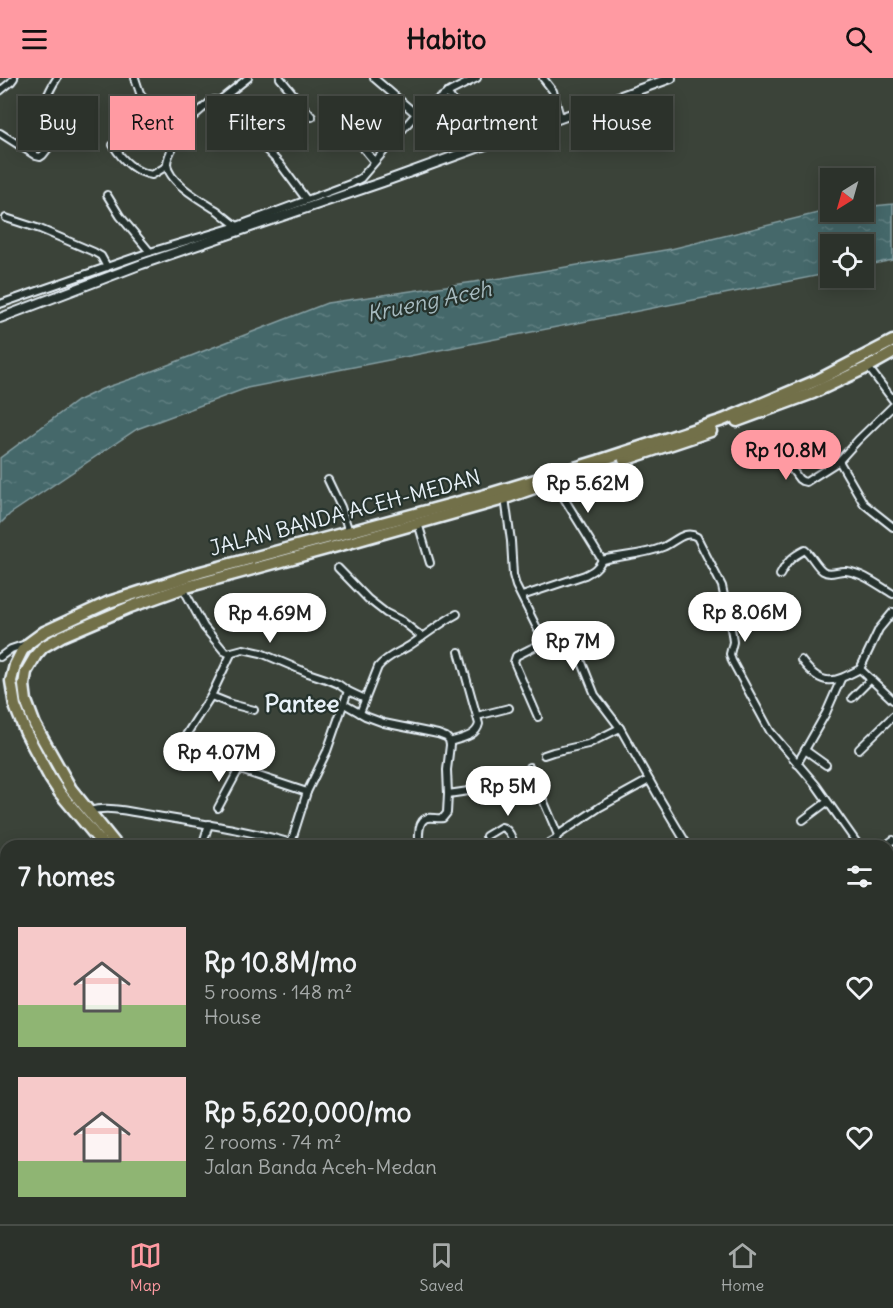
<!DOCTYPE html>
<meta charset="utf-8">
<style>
body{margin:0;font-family:Delius,sans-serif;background:#343a33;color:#f1f3f6;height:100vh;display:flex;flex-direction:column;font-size:22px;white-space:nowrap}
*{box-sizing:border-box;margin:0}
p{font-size:20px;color:#a6aaa9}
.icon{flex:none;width:33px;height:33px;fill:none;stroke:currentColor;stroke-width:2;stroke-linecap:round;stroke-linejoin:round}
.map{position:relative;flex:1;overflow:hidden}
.panel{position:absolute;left:0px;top:762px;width:894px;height:384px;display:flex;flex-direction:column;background:#2c322b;border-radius:18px 18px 0 0;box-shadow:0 3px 15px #0003,0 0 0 2px #484d47}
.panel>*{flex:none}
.hud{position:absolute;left:18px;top:18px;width:858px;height:54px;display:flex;gap:12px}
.needle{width:39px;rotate:217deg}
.fabs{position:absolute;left:820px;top:90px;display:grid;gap:12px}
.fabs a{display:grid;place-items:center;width:54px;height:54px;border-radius:0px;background:#2c322b;box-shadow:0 3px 15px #0003,0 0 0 2px #484d47;font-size:30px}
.price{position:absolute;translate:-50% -51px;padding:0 14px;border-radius:21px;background:#fff;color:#222;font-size:20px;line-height:39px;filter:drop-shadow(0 2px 3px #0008)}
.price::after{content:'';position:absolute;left:50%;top:36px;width:18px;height:14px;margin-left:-9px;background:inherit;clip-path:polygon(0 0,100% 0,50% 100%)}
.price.active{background:#ff9aa2;color:#111}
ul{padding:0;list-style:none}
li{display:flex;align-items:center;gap:18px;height:150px;padding:0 18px}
li span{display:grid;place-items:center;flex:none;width:168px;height:120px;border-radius:0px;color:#555}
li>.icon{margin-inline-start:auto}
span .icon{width:72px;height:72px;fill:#fffc;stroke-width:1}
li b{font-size:26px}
h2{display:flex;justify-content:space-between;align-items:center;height:72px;padding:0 18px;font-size:26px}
.pill{padding:0 21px;border-radius:0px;background:#2c322b;box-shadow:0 3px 15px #0003,0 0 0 2px #484d47;font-size:21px;line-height:54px}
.pill.active{background:#ff9aa2;color:#111}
header{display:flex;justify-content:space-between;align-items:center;height:78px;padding:0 18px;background:#ff9aa2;color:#111;font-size:27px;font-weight:700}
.dock{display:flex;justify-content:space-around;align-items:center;height:84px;border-top:2px solid #484d47;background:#2c322b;font-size:16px;color:#a6aaa9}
.dock a{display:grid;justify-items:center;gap:3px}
.dock .active{color:#ff9aa2}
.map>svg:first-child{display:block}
</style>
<header><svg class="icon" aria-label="menu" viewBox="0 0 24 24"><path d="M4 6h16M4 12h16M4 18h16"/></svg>Habito<svg class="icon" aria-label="search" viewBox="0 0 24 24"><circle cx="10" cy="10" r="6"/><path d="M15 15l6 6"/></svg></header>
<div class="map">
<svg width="893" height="1146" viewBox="0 0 893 1146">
<defs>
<pattern id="water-ripples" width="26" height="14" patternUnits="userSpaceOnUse" patternTransform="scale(1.5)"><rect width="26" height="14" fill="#44686a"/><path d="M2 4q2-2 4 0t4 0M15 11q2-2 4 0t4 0" fill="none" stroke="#5f7e80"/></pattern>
</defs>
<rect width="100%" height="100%" fill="#3b4339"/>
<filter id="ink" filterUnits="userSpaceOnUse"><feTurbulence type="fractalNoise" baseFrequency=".0167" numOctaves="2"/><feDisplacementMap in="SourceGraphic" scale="12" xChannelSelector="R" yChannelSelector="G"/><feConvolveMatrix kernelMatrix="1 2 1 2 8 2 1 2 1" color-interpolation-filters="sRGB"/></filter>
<g filter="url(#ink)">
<!-- water -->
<g fill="url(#water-ripples)" stroke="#869fa3" stroke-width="1.5">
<polygon points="893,126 893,182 864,188 864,166 831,166 831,195 247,310 137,351 10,436 0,446 0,380 77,323 102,311 137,299 327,225 502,200 671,171 822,134 864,134 864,129"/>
<polygon points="0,971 6,975 6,1023 0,1018"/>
<polygon points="152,1140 214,1140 216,1146 154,1146"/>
</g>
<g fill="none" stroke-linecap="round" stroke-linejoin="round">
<defs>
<g id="minor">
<path d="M135,0L140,15L148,26L167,42L171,48L176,64C172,71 167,78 167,86C168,105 204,124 218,133C224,138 230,143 237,148"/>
<polyline points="248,0 219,23 280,86 306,121"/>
<polyline points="280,0 312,39"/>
<polyline points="374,0 416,36"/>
<polyline points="543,0 553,13 560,39"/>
<polyline points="0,13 11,4 14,0"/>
<polyline points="447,15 486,66"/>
<polyline points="338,40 374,83"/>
<polyline points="177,53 210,24 214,22 219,23"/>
<path d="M0,55L36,78L40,79L43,77L62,52C58,49 52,47 49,43C38,31 50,11 57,0"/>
<path d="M113,67C122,82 134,94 152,97L167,88"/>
<polyline points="107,117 120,138 150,174"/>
<polyline points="6,140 40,151 94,174 101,178 107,189"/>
<polyline points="0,226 150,174 237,148 350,106 361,100 416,36 451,13 477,0"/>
<polyline points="868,289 893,322"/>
<polyline points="782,378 799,401 802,403 806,404 839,383 858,362 893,328"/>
<polyline points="839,383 864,426 893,449"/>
<polyline points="328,402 341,429 349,454"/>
<polyline points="554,404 602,482"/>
<path d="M505,420L511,463L513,497L516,508L542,560C552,568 565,559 575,567L595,617L620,650L660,721L688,768"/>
<polyline points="418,445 430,485"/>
<polyline points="338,490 368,521 386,535 402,543 422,559"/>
<path d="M780,497C787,484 791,479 805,472C812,478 816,488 823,493C831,498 838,492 846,493C863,495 878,507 893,516"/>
<polyline points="183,510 204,549 224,573 228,575 243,571 261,575 308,595 326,601 338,606 348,613 365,621"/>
<path d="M522,518L585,497C593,493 598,490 602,482C622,477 644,477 663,469C675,464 685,451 697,459L722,508L732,556L733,564L730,576L732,583L770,653L816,707L859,768"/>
<polyline points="232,574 211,618 186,657 187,665 201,679 307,714"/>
<polyline points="0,579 11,571 26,566"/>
<path d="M801,582C822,610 833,605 860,591L893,622"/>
<polyline points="860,591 879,551 893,534"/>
<polyline points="211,618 231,626 254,632"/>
<polyline points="852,620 871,601"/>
<path d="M344,626L365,638L384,645L438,656L446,659L449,662L450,667L447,692L448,716L447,735L443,740C438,741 432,739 427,740C417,743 419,760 419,768"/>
<path d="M360,635L378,589C387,578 398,575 409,568C426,557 440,545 457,536"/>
<polyline points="477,638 509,630"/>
<polyline points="538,639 514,584 516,578 546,563"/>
<path d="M450,664C461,660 476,659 479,646L459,574"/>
<polyline points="859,671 893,638"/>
<polyline points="805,672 826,687"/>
<polyline points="544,677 553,674 588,666 620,650"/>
<polyline points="797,686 826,635 841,601"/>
<polyline points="529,689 558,757"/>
<polyline points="448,716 510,707"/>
<polyline points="218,730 239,691"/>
<path d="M89,733C111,727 135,735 157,738C206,746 254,753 301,768"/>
<polyline points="803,742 827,724"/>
<path d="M486,758L501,749C510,751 512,761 515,768"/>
<polyline points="291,765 307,714 327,673 348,613"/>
<polyline points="202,768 209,746"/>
<polyline points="544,768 556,761 558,757 600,729 649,702"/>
<polyline points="885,768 893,762"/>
<polyline points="888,772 893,780"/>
<polyline points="0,839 6,841"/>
<polyline points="0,895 6,899"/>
<polyline points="888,935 893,930"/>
<polyline points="888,987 893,989"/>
<polyline points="888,1047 893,1040"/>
<polyline points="888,1111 893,1116"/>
<polyline points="257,1140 257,1146"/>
<polyline points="467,1140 473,1146"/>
<polyline points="704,1140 709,1146"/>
<polyline points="297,1146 309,1140"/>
<polyline points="489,1146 497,1140"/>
<polyline points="750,1146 758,1140"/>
</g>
<g id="tertiary">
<polyline points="0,240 142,186 383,104 671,0"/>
<polyline points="0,1061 6,1066"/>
<polyline points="89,1140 90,1146"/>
</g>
<g id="trunk">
<polyline points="737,343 813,315 868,289 893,275"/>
<polyline points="624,382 711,353"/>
<polyline points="104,768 60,715 50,700 26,655 15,628 11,603 15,587 22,573 29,565 44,554 109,524 201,494 489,416 598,383 723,342 818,302 893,263"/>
<polyline points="117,768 71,711 35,647 26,623 24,607 26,594 36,577 43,569 62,558 130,529 183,510 352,464 497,423 540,408"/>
<polyline points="393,1140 397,1146"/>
<polyline points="404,1140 408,1146"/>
</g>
</defs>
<!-- minor casing -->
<use href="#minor" stroke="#e8f1f8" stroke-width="10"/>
<!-- tertiary casing -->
<use href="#tertiary" stroke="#e8f1f8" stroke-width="12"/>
<!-- trunk casing -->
<use href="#trunk" stroke="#e8f1f8" stroke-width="15"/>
<!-- minor -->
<use href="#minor" stroke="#26332d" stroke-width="6"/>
<!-- tertiary -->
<use href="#tertiary" stroke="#26332d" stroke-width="8"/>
<!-- trunk -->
<use href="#trunk" stroke="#726f4a" stroke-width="10"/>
</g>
</g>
<g text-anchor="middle" stroke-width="4.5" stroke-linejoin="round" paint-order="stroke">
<!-- street labels -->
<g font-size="21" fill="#e8f1f8" stroke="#26332d">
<text transform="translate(345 435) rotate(-15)" y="7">JALAN BANDA ACEH-MEDAN</text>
</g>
<!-- water labels -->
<g font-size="22" font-style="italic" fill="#a6babf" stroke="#26332d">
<text transform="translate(429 223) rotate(-12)" y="8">Krueng Aceh</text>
</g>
<!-- quarter labels -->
<g font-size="24" font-weight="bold" fill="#e8f1f8" stroke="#26332d">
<text x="302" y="634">Pantee</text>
</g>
</g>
</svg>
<div class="fabs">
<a><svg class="needle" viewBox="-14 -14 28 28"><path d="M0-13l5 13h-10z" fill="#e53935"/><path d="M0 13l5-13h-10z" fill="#a6aaa9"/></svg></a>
<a><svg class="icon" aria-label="locate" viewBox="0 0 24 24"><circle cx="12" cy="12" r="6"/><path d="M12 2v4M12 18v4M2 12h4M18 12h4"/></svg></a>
</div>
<b class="price active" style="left:786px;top:403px">Rp 10.8M</b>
<b class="price" style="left:588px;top:436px">Rp 5.62M</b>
<b class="price" style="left:745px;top:565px">Rp 8.06M</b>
<b class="price" style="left:270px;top:566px">Rp 4.69M</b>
<b class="price" style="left:573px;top:594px">Rp 7M</b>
<b class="price" style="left:219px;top:705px">Rp 4.07M</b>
<b class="price" style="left:508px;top:739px">Rp 5M</b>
<div class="hud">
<a class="pill">Buy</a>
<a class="pill active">Rent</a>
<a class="pill">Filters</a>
<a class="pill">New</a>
<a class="pill">Apartment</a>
<a class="pill">House</a>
</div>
<section class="panel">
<h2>7 homes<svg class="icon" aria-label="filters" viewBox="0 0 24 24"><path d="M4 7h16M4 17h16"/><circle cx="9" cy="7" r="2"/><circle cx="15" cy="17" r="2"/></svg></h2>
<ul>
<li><span style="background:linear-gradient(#f6c9c9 65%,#8fb573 0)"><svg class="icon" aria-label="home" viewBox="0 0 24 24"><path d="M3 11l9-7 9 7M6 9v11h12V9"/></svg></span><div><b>Rp 10.8M/mo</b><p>5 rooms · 148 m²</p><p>House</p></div><svg class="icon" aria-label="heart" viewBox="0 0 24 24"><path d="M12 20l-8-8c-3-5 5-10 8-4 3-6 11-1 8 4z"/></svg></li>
<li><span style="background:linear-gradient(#f6c9c9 70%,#8fb573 0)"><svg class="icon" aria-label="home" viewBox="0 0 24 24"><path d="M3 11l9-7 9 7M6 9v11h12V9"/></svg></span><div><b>Rp 5,620,000/mo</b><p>2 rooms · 74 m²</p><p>Jalan Banda Aceh-Medan</p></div><svg class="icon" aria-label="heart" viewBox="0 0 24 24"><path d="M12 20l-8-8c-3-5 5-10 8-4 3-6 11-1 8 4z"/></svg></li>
</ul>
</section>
</div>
<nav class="dock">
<a class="active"><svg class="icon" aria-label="map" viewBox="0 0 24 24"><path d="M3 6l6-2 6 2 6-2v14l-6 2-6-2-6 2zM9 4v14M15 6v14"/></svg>Map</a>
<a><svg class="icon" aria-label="saved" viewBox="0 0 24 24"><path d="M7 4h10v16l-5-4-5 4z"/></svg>Saved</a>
<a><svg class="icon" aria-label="home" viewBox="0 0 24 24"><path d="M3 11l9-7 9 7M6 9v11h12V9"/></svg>Home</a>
</nav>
